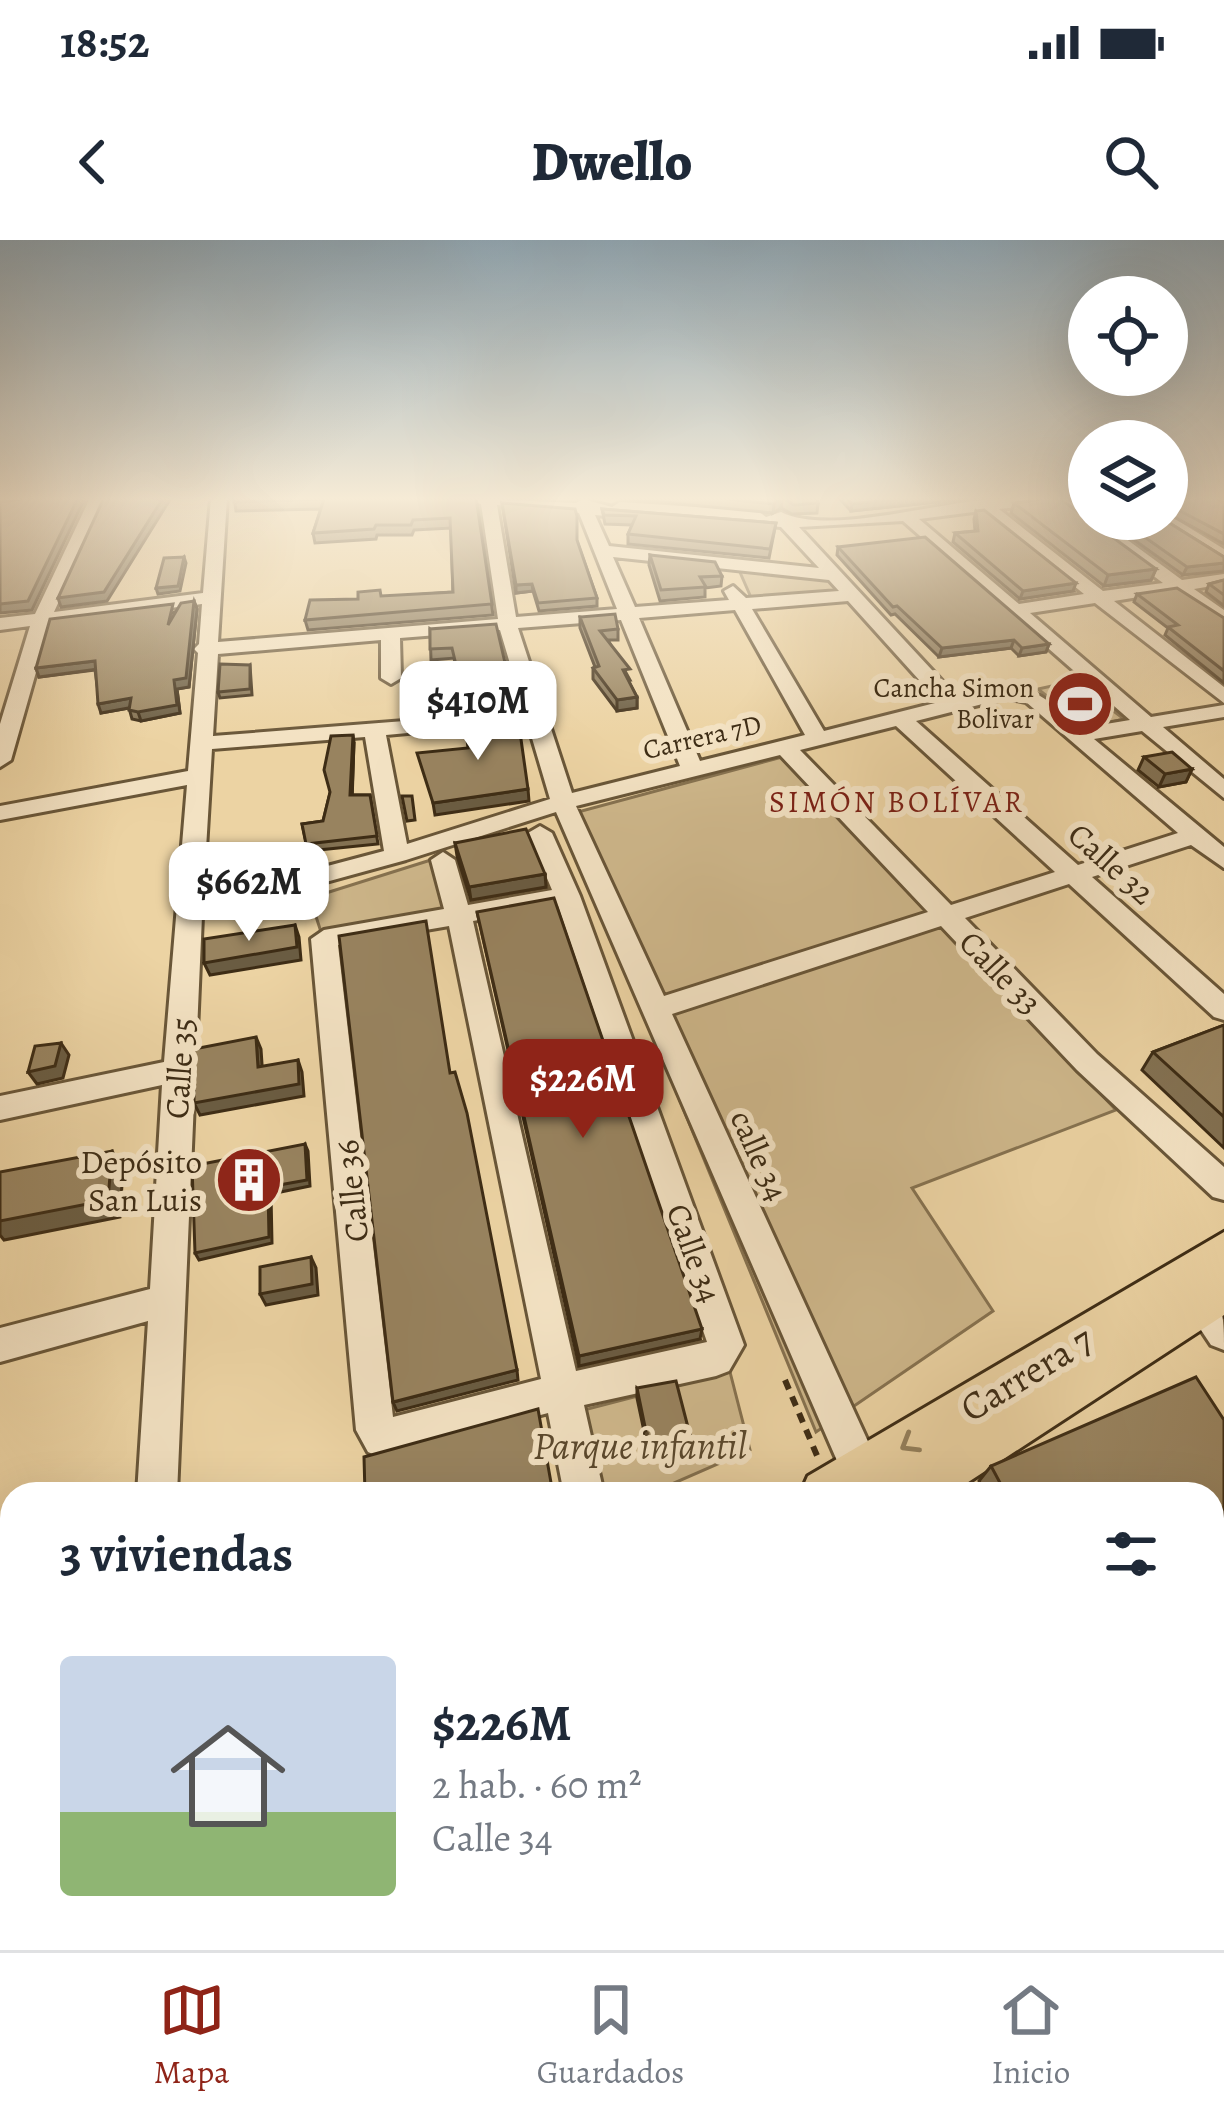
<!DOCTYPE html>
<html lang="es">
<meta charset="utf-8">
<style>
body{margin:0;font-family:Alegreya,serif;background:#f2f2f3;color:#1f2937;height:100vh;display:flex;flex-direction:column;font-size:45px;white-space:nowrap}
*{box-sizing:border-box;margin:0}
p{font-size:39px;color:#747a83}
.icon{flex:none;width:66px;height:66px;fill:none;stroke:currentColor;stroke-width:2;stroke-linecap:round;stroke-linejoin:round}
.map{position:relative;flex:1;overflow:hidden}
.details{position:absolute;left:0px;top:1242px;width:1224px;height:468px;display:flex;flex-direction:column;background:#fff;border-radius:36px 36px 0 0;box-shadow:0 12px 48px #0002}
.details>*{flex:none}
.fabs{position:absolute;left:1068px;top:36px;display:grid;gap:24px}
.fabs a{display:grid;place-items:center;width:120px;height:120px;border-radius:50%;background:#fff;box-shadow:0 12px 48px #0002;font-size:60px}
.price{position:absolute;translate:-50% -102px;padding:0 27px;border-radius:24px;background:#fff;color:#222;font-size:39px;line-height:78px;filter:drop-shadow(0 3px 6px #0008)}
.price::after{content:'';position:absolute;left:50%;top:72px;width:36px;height:27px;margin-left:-18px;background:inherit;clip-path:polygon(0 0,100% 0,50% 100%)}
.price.on{background:#8f2418;color:#fff}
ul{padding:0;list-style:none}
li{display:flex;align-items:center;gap:36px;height:300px;padding:0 60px}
li span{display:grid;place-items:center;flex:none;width:336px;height:240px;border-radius:12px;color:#555}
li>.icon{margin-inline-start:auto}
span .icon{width:144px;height:144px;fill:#fffc;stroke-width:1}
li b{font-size:51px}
h2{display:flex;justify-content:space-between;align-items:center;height:144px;padding:0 60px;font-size:51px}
.status{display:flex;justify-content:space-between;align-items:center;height:84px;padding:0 60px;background:#fff;direction:ltr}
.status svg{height:33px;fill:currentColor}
header{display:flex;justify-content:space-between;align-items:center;height:156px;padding:0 60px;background:#fff;font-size:54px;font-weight:800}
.menu{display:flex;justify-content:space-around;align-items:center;height:168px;border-top:3px solid #e0e1e3;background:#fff;font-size:33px;color:#747a83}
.menu a{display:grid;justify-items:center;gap:6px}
.menu .on{color:#8f2418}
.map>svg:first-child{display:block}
</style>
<div class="status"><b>18:52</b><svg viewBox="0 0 49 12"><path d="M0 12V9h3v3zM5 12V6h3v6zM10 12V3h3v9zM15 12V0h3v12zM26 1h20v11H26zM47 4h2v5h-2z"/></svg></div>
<header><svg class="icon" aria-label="back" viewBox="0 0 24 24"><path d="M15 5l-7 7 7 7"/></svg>Dwello<svg class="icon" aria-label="search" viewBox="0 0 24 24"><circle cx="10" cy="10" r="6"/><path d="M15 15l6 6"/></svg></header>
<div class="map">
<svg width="1224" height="1710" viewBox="0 0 1224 1710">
<rect width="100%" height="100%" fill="#ecd3a3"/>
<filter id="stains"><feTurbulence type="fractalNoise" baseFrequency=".00167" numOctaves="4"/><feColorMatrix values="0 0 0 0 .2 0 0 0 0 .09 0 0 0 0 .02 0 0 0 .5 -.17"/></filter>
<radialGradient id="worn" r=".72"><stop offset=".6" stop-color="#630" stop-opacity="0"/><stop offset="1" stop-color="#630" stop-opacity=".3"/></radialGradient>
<!-- green -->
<g fill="#ceb78b" stroke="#867250" stroke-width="3">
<polygon points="739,330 830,338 842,354 753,362"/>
<polygon points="1074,441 1124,479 1086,488 1038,449"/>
<polygon points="782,517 1116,870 912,948 993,1071 816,1192 563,576"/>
<polygon points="434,619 447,673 322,695 310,658"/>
<polygon points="730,1132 750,1210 649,1254 595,1254 576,1172"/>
</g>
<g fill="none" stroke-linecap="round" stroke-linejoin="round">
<defs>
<g id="minor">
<polygon points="0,258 61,258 0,266"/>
<path d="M90,258H106L54,372L203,353L211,258H227L218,402L498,379L481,264L459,258L576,263L583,259L612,267L620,262L758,271L766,277L781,272C851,306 1024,224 1089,272V279H1099L1182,340L1224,334V344L1194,349L1224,370V385L1175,351L1114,361L1224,447V463L1095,363L1030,373L1151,477L1224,465V477L1163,487L1224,539V558L1142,491L1094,499L1224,607V628L1191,605L1092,637L1224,754V780L1214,777L1069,644L965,678L1097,814L1224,927V960L1213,957L1077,830L941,686L672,774L882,1232L876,1246L862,1252L848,1246L556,572L406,620L202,676L177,1254H137L148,1081L0,1122V1088L150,1049L162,845L0,880V856L164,822L187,545L0,580V566L188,531L198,413L194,409L199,404L202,364L50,383L11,520L0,527V484L30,386L0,390V378L35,374ZM1056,263L1163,343L1103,351L999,269ZM497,265L579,273L617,369L516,377ZM981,271L1084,354L1019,364L919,279ZM649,274L781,287L819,328L609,306L595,275L641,279ZM903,281L1130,480L1082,488C1027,443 1028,441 958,458L799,287ZM613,317L829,340L839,351L746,358L733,346L724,351L729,360L635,367ZM848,361L939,462L824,491L752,369ZM735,370L805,495L700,521L639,378ZM621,380L680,526L572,553L518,388ZM500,390L550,559L407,604L386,495L514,483V475L507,473L213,496L218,414L381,400V438L391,444L401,438L400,398ZM1006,458L1026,462L1178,593L1078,625L916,481ZM896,486L1055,632L951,665L800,510ZM365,497L384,611L203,659L212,509ZM780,515L928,672L664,756L576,566Z"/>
<polygon points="1167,274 1224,309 1224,322 1161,282 1159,279 1167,279"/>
<path d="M540,586L552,593L580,656L744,1105L729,1131L716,1136L584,1165L604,1254H564L548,1173L382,1218L368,1212L356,1190L311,699L324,690L444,669L431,620L443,612L455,620L468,665L552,650L528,593ZM558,666L707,1102L576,1131L473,681ZM449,686L541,1139L393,1177L338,705Z"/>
<path d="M1190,1032C1224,1045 1224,1078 1224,1110L1211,1105L1173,1048L1178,1037Z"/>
<rect x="238" y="1698" width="50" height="12"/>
<polygon points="709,1698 759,1698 764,1710 714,1710"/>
<polygon points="1054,1698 1106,1698 1111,1710 1059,1710"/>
</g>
<g id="major">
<polygon points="1224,992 1224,1075 950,1254 878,1254 880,1250 873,1254 800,1254 808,1236"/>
<polygon points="85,1698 164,1698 159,1710 80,1710"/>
<polygon points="173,1698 253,1698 248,1710 168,1710"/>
</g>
</defs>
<!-- minor casing -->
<use href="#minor" stroke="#695638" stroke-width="6"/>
<!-- major casing -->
<use href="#major" stroke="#3d2c15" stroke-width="6"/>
<!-- path -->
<polyline stroke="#3d2c15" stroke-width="6" stroke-dasharray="10 8" stroke-linecap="butt" points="785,1140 818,1218"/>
<!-- minor -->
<use href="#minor" fill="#f3e2c3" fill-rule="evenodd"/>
<!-- major -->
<use href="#major" fill="#ecd3a3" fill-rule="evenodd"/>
</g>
<!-- wall -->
<g fill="#837152" stroke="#3d2c15" stroke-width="3">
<polygon points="234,258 476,258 493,375 308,390 305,380 358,359 453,352 451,288 414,290 412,295 377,295 376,299 315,303 313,293 321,269 236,271"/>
<polygon points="620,258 817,258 818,263 817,273 792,274 781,268 773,273"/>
<polygon points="839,258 975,258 851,271"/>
<polygon points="1077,258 1089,258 1089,267"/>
<polygon points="1167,258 1224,263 1224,304 1167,273"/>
<polygon points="502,263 577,301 597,358 597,366 539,371 533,351 516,353"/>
<polygon points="1014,263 1156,329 1151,340 1104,346 1011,273"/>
<polygon points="602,269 776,283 769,318 628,304 628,294 632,285 605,284"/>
<polygon points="976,271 1073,351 1020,359 953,302 955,293 975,291 974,279"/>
<polygon points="1105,279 1163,279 1224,317 1183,335"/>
<polygon points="838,307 1049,404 1046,412 1019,416 1011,408 939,417 895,374 891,375 837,315"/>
<polygon points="650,315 722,336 721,346 705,348 705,357 660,361 649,325"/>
<polygon points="1224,340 1224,366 1206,352 1209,344"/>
<polygon points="1137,354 1224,378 1224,443 1165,395 1168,388 1134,362"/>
<polygon points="194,361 197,369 189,447 177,449 180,473 141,481 132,479 129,468 101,473 95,430 39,437 36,428 175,372"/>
<polygon points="580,377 618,389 618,400 608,400 630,440 628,440 637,457 637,468 617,471 593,439 593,428 595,427 580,388"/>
<polygon points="430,389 513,457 514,468 483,471 481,451 461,453 454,418 431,420"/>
<polygon points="250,425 252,455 220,458 218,452"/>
<polygon points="354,502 352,555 370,555 378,604 308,611 302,584 323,581 330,553"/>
<polygon points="1144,517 1192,529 1186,542 1159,547 1138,530"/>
<polygon points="455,603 545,634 546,647 471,660 457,616"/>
<polygon points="477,672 700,1099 579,1126"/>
<polygon points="1224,785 1224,908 1142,830 1153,812"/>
<polygon points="637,1148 690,1195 689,1204 649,1215 637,1158"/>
<polygon points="991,1226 1212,1254 986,1254 979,1241"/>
</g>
<!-- shaded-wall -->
<g fill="#6a5c42" stroke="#3d2c15" stroke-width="3">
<polygon points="78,258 85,258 32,370 0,373 0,364"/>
<polygon points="163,258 171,258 107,361 61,367 58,358"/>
<polygon points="782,258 781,268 773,273 774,264"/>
<polygon points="906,258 975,258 851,271 852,264"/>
<polygon points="184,317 186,323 180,351 158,354 156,348"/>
<polygon points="1224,323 1224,331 1183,335 1187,327"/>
<polygon points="1156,329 1151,340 1104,346 1108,335"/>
<polygon points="1076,343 1073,351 1020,359 1023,351"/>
<polygon points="532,344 533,351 516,353 516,345"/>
<polygon points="194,361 197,369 189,447 177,449 180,473 141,481 138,472 174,440"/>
<polygon points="1014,400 1011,408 939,417 942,408"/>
<polygon points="1049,404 1046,412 1019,416 1022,408"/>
<polygon points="95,421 98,429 39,437 36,428"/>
<polygon points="637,457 637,468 617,471 617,460"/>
<polygon points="131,458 134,467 101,473 98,464"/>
<polygon points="353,495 354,502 352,563 350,555"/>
<polygon points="1192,529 1186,542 1159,547 1165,534"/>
<polygon points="528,549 529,561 435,575 433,563"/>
<polygon points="545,634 546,647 471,660 469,647"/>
<polygon points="295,685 299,697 301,720 210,735 204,723"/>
<polygon points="256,797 261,809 263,839 258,827"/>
<polygon points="61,803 69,815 63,838 37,844 28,832"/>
<polygon points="298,820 302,832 304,856 200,875 194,863"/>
<polygon points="305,904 308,911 310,946 271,954 272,1003 199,1020 195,1013 268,947"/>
<polygon points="112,911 123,928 120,977 4,1000 0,995 0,981"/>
<polygon points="311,1017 316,1028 318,1055 266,1065 260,1054"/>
<polygon points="702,1089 700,1099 579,1126 579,1116"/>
<polygon points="517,1130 518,1140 397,1171 393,1162"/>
<polygon points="690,1195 689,1204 649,1215 649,1206"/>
</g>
<!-- building -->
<g fill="#98835f" stroke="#3d2c15" stroke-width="3">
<polygon points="28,258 78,258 28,361 0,364 0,262"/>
<polygon points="104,258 163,258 104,352 58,358"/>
<polygon points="234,258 476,258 492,364 305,380 310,360 358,359 358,352 380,350 381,356 453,352 450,278 413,280 411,285 376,285 374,289 313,293 324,259 234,262"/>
<polygon points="719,258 781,258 774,264"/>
<polygon points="783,258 817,258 818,263 794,265"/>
<polygon points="847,258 906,258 852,264"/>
<polygon points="1050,258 1059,258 1156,329 1108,335 1014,263"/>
<polygon points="1167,258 1216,258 1224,263 1224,294 1167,264"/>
<polygon points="502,263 575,269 577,276 577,300 597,358 538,363 532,344 516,345"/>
<polygon points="602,269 776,283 770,309 628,294 636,276 604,275"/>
<polygon points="984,270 1076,343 1023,351 955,293 978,291 976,271"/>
<polygon points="1119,279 1163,279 1224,317 1224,323 1187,327"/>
<polygon points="925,297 1049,404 1022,408 1014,400 942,408 897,366 893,367 838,307"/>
<polygon points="650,315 715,322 722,336 700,337 706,347 661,350"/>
<polygon points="184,317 178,346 156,348 164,318"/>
<polygon points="1224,340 1224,355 1209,344"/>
<polygon points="1177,348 1224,378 1224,431 1168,387 1178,385 1137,354"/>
<polygon points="194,361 186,438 174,440 177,465 138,472 129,470 131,458 98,464 95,421 36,428 50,379 173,364 168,385 181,363"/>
<polygon points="615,374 618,389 600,391 630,429 623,430 637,457 617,460 593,428 599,426 580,377"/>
<polygon points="496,384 513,457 482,460 480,440 460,442 452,408 430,409 430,389"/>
<polygon points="220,424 250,425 250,449 218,452"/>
<polygon points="518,478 528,549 433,563 417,513 468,508 465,482"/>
<polygon points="353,495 350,555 370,555 377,596 306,604 302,584 323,581 330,552 324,530 331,496"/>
<polygon points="1172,512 1192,529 1165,534 1144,517"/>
<polygon points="402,556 412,556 415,580 407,581"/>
<polygon points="526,589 545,634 469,647 455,603"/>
<polygon points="554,658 702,1089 579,1116 477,672"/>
<polygon points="426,681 450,833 455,832 467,873 517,1130 393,1162 339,696"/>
<polygon points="295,685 297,707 204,723 204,699"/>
<polygon points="1224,785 1224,877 1153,812"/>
<polygon points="256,797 258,827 298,820 299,844 194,863 194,809"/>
<polygon points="61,803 55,826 28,832 35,806"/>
<polygon points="305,904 307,940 268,947 269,997 195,1013 192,926"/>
<polygon points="112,911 108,960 0,981 0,932"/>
<polygon points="311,1017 312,1044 260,1054 260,1027"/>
<polygon points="1196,1137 1224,1180 1224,1421 1212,1426 1212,1254 1006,1254 991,1226"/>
<polygon points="676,1141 690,1195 649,1206 637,1148"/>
<polygon points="538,1169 553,1254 365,1254 364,1217"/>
</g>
<!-- one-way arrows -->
<defs><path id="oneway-chevron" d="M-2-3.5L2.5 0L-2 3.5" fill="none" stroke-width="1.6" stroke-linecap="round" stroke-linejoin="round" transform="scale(3)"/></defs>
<use stroke="#94805c" href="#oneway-chevron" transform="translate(909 1204) rotate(149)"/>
<!-- sky -->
<linearGradient id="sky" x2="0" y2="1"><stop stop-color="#91aab9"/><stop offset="0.52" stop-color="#f6ebd6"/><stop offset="1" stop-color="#f6ebd6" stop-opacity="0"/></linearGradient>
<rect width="1224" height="498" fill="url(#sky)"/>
<!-- icons -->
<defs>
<symbol id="stadium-disc" viewBox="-11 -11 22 22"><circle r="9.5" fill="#8f2418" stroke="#f3e2c3"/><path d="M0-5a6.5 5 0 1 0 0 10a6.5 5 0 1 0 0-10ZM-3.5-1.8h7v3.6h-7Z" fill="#fff"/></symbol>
<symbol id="building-disc" viewBox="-11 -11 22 22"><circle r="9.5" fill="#8f2418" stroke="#f3e2c3"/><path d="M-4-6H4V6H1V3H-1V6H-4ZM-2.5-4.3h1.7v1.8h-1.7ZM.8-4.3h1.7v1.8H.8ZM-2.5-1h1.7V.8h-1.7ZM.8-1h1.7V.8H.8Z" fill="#fff"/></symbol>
</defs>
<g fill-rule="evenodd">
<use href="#stadium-disc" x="1042" y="426" width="76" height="76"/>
<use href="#building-disc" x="211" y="902" width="76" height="76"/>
</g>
<g text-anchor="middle" stroke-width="12" stroke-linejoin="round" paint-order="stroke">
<!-- far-poi labels -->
<g font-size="27" fill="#3d2c15" stroke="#f3e2c3" text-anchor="end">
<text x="1034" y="457">Cancha Simon<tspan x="1034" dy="31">Bolivar</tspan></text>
</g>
<!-- far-street labels -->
<g font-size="27" fill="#3d2c15" stroke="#f3e2c3">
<text transform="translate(702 497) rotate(-13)" y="9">Carrera 7D</text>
</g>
<!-- far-neighbourhood labels -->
<g font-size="30" letter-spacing="3" fill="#7a1f14" stroke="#f3e2c3">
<text x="897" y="572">SIMÓN BOLÍVAR</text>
</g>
<!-- street labels -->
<g font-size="33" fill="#3d2c15" stroke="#f3e2c3">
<text transform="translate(1112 623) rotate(42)" y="12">Calle 32</text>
<text transform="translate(1001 732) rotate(46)" y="12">Calle 33</text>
<text transform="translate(179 828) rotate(-86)" y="12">Calle 35</text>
<text transform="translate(760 915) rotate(66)" y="12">calle 34</text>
<text transform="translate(351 951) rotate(-96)" y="12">Calle 36</text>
<text transform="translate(695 1013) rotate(70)" y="12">Calle 34</text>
</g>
<!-- poi labels -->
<g font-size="33" fill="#3d2c15" stroke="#f3e2c3" text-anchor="end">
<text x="202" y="933">Depósito<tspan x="202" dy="38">San Luis</tspan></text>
</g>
<!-- near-street labels -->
<g font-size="39" fill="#3d2c15" stroke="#f3e2c3">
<text transform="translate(1026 1133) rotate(-31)" y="14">Carrera 7</text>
</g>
<!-- near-park labels -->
<g font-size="39" font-style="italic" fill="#5a482d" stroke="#f3e2c3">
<text x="640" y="1219">Parque infantil</text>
</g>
</g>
<rect width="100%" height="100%" filter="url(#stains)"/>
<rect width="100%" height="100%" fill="url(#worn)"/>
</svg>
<div class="fabs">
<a><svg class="icon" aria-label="locate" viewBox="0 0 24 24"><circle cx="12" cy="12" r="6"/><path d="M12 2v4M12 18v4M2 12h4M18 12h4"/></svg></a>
<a><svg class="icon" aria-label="layers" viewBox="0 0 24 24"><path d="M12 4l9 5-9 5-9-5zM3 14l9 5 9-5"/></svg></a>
</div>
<b class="price" style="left:478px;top:523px">$410M</b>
<b class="price" style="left:249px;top:704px">$662M</b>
<b class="price on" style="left:583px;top:901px">$226M</b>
<section class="details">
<h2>3 viviendas<svg class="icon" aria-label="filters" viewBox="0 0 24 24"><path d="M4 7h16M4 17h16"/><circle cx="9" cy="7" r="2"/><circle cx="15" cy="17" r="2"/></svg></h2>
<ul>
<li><span style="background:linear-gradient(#c9d6e8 65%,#8fb573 0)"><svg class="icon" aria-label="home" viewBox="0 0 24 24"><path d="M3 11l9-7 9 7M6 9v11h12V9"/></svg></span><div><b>$226M</b><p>2 hab. · 60 m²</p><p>Calle 34</p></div></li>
</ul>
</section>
</div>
<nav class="menu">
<a class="on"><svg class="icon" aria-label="map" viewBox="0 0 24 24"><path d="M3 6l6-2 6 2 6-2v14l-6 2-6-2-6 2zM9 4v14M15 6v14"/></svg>Mapa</a>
<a><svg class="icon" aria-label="saved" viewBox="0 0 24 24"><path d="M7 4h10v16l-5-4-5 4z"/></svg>Guardados</a>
<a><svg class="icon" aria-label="home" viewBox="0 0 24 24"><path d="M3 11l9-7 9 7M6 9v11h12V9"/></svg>Inicio</a>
</nav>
